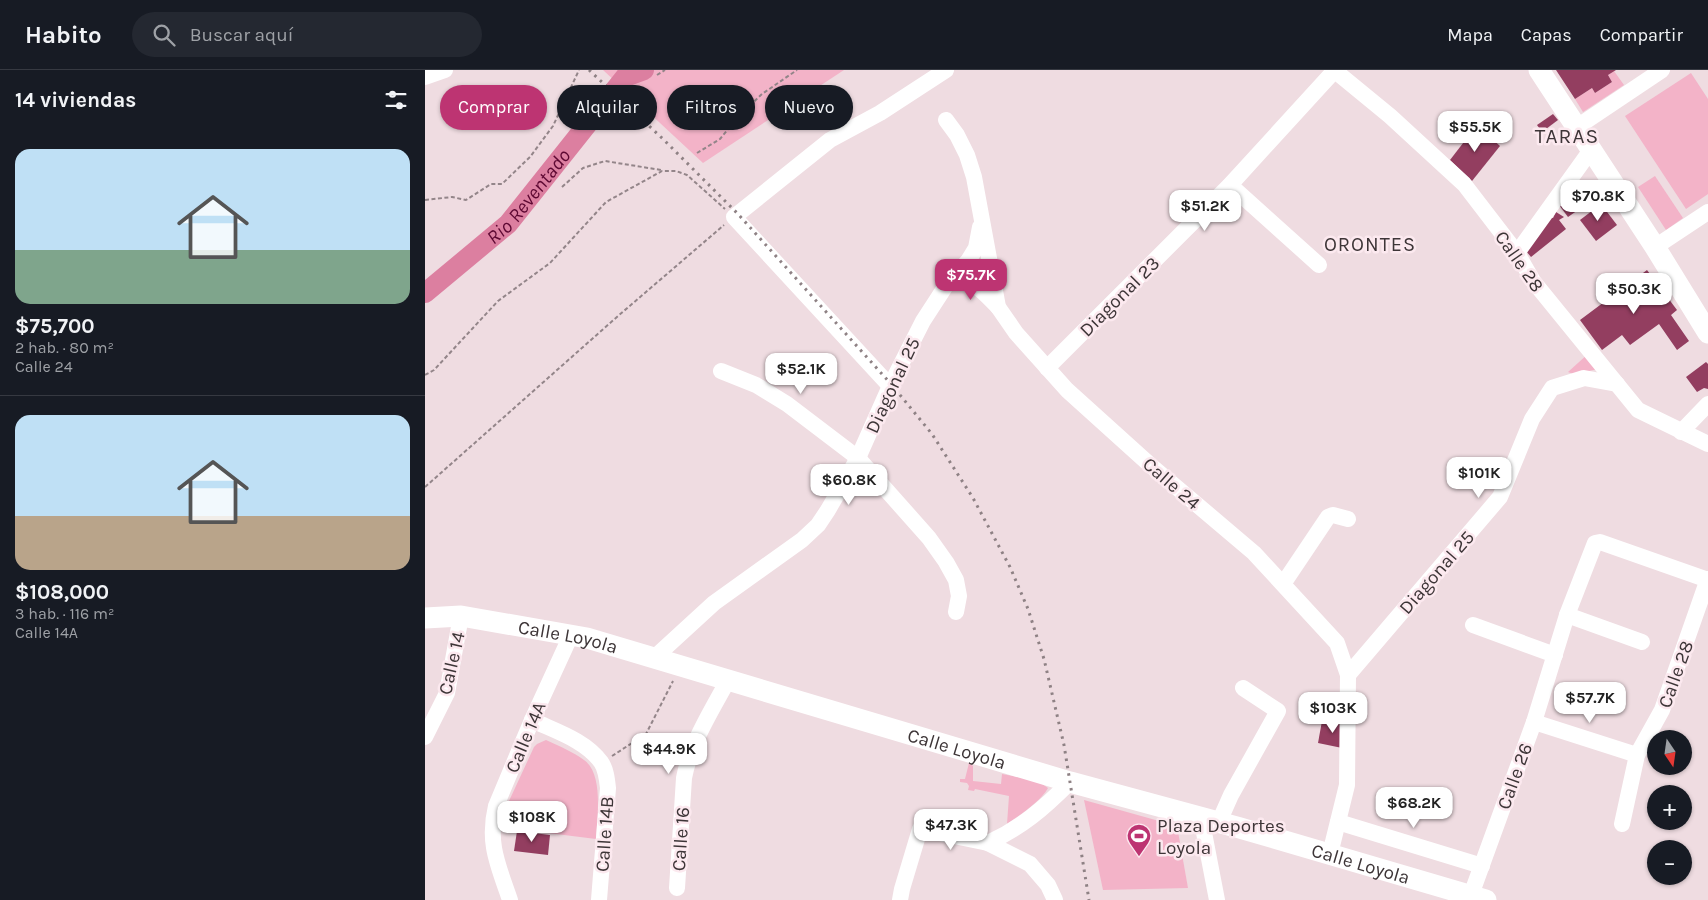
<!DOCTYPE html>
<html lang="es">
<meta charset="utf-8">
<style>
body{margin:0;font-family:Karla,sans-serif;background:#242831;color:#f1f3f6;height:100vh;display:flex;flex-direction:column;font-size:19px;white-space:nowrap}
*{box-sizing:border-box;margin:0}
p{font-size:16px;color:#9ea1a6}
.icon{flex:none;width:28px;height:28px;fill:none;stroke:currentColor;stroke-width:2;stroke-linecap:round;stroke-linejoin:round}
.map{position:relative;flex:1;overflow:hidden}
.side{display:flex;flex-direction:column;background:#171b24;width:425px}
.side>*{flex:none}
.guide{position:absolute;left:15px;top:15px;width:475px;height:45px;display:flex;gap:10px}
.needle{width:32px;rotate:167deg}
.buttons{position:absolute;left:1222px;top:660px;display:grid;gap:10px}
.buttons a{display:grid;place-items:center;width:45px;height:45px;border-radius:50%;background:#171b24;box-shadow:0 1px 4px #0004;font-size:25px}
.price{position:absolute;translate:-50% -42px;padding:0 11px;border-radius:10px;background:#fff;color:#222;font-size:16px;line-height:32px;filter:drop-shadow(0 1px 2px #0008)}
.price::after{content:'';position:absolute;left:50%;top:30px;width:15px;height:11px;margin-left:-8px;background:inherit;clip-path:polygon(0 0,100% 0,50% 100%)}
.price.selected{background:#bd3472;color:#fff}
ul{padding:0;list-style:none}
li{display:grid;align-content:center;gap:10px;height:265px;padding:0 15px}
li+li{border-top:1px solid #363941}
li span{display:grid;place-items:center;height:155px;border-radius:15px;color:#555}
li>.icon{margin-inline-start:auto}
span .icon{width:90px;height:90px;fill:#fffc;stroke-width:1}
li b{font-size:21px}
h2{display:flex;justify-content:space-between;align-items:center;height:60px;padding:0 15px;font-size:21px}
.chip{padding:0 18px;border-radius:22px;background:#171b24;box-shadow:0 1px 4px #0004;font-size:18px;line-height:45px}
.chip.selected{background:#bd3472;color:#fff}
header{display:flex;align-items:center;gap:30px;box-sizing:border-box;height:70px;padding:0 25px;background:#171b24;border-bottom:1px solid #363941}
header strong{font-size:24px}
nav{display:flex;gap:28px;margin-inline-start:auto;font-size:18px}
.search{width:350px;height:45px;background:#242831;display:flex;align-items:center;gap:12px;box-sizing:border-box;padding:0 18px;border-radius:28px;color:#9ea1a6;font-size:19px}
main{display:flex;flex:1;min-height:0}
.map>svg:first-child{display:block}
</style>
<header>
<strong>Habito</strong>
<div class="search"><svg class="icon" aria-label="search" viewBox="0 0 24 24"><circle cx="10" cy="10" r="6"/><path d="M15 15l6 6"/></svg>Buscar aquí</div>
<nav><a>Mapa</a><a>Capas</a><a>Compartir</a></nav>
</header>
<main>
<section class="side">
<h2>14 viviendas<svg class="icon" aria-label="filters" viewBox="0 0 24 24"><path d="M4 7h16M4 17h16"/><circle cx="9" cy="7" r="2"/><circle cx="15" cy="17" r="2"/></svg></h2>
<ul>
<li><span style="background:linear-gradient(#bfe0f5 65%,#7fa58c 0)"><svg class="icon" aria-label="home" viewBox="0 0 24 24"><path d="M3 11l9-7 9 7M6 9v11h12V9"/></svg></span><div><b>$75,700</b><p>2 hab. · 80 m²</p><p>Calle 24</p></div></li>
<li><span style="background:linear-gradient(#bfe0f5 65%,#b9a48a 0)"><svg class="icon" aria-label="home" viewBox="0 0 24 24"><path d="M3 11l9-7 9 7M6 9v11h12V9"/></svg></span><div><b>$108,000</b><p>3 hab. · 116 m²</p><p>Calle 14A</p></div></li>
</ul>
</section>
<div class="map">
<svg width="1283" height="830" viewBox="0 0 1283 830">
<rect width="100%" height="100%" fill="#efdce1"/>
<!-- green -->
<g fill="#f3b3c8">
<polygon points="178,0 419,0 278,93"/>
<polygon points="1189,1 1199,15 1158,42 1150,29 1167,18 1170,23 1187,12 1183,5"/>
<polygon points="1266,3 1283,29 1283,124 1261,139 1200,46"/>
<polygon points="1230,106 1258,148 1241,160 1213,117"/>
<polygon points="1164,283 1174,299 1148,304 1143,302"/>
<path d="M121,670C134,676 148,682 159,690C179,704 172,748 171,769L76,757L84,731L109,677L112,674Z"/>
<path d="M544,693L548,696V711L576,714L577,704L613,711L623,718C616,731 595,745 582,754L584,726L550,719L549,721L543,720L544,716L542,713L535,712V709H540Z"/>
<polygon points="659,730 752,756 763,818 678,820"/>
</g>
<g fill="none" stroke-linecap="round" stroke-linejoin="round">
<!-- river -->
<path stroke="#dc7fa0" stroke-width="20" id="s1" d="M0,223L83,154L200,7L219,0"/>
</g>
<!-- building -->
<g fill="#933e60">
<polygon points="1131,0 1191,0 1183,5 1187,12 1170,23 1167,18 1150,29"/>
<polygon points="1128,44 1133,50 1117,62 1112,55"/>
<polygon points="1052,55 1075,76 1047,111 1025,90"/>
<polygon points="1170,110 1179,122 1143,147 1134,135"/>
<polygon points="1176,134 1192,155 1171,171 1155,150"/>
<polygon points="1131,142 1139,147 1134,150 1141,159 1106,187 1101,181 1125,148 1128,148"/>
<polygon points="1222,200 1252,240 1246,245 1264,271 1252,280 1234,254 1205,275 1197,265 1177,280 1155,250"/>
<polygon points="1281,292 1283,294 1283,319 1279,318 1272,322 1261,307"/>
<polygon points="918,649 922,679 893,673 897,651"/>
<polygon points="92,761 125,765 123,785 89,781"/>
</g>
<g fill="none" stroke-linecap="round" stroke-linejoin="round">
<!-- path -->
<g stroke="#938589" stroke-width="2" stroke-dasharray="4 2.5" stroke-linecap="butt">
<polyline points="232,5 240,0"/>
<polyline points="272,83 295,69 313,47 337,24 372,0"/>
<polyline points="137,117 158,98 180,91 236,100"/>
<polyline points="0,130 27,127 41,130 66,114 77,114 105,87 128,56 154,0"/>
<polyline points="0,305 9,300 73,231 125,193 181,132 237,101 251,101 262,105 300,139"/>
<polyline points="0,417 193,246 299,155"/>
<polyline points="187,686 221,664 248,611"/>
</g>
<!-- minor -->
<g stroke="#fff" stroke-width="16">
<polyline points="909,0 965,46 1039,114 1092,183 1108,211 1213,340 1283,374"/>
<polyline points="0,7 20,0"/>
<polyline points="521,50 532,65 542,85 549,107 573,237 591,263 642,320 724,394 829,483 912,573 923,605 922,715 905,784"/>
<polyline points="1152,57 1237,0"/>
<polyline points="805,115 894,195"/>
<polyline points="1230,177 1283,142"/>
<polyline points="1092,183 1166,80"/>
<path d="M530,206C552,214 557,221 573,237"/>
<polyline points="622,298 805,115 910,0"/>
<polyline points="296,301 331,315 362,334 433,388 504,468 521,492 531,510 534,526 531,542"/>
<polyline points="465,316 309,147 405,70 455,43 521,0"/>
<polyline points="1256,362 1283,334"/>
<polyline points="858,514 903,447 908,445 923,449"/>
<polyline points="1142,545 1217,572"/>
<polyline points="1048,555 1130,585"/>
<polyline points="229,588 289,533 377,470 393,455 403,440 433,388 465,316 498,251 522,214 543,191 551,178 555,157"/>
<polyline points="923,605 1075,427 1107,349 1127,318 1159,308 1192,314"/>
<path d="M107,650C130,661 160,670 176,692C181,699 182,709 183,718L174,830"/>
<polyline points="1109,652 1212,685"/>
<polyline points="0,667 22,623 36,546"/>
<polyline points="776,747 792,830"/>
<polyline points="794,752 806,725 853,641 818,618"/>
<polyline points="913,752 1057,796"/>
<polyline points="1197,754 1212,685 1237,640 1283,509"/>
<path d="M252,818L259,708C266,672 286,642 303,610"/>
<polyline points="1046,825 1109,652 1142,545 1170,473 1175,472 1283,510"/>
<path d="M85,830C73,795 62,773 71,736L107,650L146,565"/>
<polyline points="475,830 477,819 495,759 563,773"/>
<path d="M630,830L623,815L605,794L563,773C597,757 618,739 645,712"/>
</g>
<!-- major -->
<g stroke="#fff" stroke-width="21">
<polyline points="1114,0 1230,177 1283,263"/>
<path id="s2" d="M0,548L36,546L162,568L645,712L815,758L1061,830"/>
</g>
<!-- rail -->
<polyline stroke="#8e8184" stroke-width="3" stroke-dasharray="2.5 5" stroke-linecap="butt" points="164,0 238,69 313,144 466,314 507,364 548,428 585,497 603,539 619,589 639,675 664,830"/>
</g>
<!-- icons -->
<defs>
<symbol id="stadium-pin" viewBox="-11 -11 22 30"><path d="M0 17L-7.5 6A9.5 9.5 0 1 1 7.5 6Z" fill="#bd3472" stroke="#fce9ef"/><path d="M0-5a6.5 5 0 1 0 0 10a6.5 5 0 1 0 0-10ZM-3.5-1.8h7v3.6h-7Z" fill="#fff"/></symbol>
</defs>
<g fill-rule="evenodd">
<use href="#stadium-pin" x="700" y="752" width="28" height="38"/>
</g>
<g text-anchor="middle" stroke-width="5" stroke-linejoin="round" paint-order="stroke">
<!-- street labels -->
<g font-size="19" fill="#3d3537" stroke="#fce9ef">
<text transform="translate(1095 191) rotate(55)" y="7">Calle 28</text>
<text transform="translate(694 226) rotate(-45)" y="7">Diagonal 23</text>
<text transform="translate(467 315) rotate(-65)" y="7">Diagonal 25</text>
<text transform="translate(747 413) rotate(41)" y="7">Calle 24</text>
<text transform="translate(1011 502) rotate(-49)" y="7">Diagonal 25</text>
<text dy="7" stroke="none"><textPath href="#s2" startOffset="145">Calle Loyola</textPath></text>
<text transform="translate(26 593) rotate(-77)" y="7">Calle 14</text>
<text transform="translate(1250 604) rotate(-70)" y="7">Calle 28</text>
<text transform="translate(100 667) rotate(-67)" y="7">Calle 14A</text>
<text dy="7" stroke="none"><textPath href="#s2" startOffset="550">Calle Loyola</textPath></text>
<text transform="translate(1089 706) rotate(-70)" y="7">Calle 26</text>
<text transform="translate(179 764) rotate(-86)" y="7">Calle 14B</text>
<text transform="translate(255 769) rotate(-86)" y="7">Calle 16</text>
<text dy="7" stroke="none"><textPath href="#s2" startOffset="970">Calle Loyola</textPath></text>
</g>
<!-- poi labels -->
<g font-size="19" fill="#3d3537" stroke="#fce9ef" text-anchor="start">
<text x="732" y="762">Plaza Deportes<tspan x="732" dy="22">Loyola</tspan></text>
</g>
<!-- water labels -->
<g font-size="20" font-style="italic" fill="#5d0832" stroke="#fce9ef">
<text dy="7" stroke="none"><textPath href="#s1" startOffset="142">Rio Reventado</textPath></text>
</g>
<!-- neighbourhood labels -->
<g font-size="20" letter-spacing="1" fill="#3d3537" stroke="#fce9ef">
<text x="945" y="181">ORONTES</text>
</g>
<!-- quarter labels -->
<g font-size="21" letter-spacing="1" fill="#3d3537" stroke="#fce9ef">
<text x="1142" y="73">TARAS</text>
</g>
</g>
</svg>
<div class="buttons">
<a><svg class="needle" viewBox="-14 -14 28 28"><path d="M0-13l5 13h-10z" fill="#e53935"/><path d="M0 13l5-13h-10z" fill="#9ea1a6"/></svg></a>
<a>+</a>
<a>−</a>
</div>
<b class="price" style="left:1050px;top:83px">$55.5K</b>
<b class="price" style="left:1173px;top:152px">$70.8K</b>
<b class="price" style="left:780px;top:162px">$51.2K</b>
<b class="price selected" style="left:546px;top:231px">$75.7K</b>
<b class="price" style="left:1209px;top:245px">$50.3K</b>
<b class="price" style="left:376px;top:325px">$52.1K</b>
<b class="price" style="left:1054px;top:429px">$101K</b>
<b class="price" style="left:424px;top:436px">$60.8K</b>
<b class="price" style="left:1165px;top:654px">$57.7K</b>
<b class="price" style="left:908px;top:664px">$103K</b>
<b class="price" style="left:244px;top:705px">$44.9K</b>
<b class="price" style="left:989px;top:759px">$68.2K</b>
<b class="price" style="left:107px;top:773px">$108K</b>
<b class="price" style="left:526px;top:781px">$47.3K</b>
<div class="guide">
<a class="chip selected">Comprar</a>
<a class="chip">Alquilar</a>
<a class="chip">Filtros</a>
<a class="chip">Nuevo</a>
</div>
</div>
</main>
